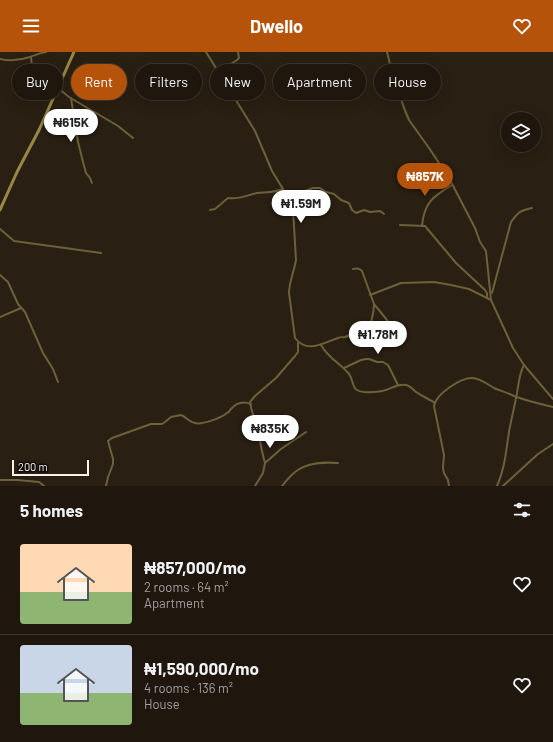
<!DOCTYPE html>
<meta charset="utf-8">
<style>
body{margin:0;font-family:Barlow,sans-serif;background:#2c241c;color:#f1f3f6;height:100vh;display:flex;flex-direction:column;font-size:15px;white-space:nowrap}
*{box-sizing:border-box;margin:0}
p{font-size:13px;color:#a19f9e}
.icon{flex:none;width:22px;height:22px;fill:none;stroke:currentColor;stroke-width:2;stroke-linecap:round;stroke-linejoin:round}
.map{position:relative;height:434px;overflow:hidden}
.details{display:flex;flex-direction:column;background:#1f170e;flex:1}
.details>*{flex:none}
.top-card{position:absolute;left:12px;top:12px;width:529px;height:36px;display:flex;gap:8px}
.fabs{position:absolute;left:501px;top:60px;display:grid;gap:8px}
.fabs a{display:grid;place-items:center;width:40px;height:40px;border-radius:50%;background:#1f170e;box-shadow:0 4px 16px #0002,0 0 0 1px #3c362e;font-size:20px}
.scale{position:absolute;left:12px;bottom:10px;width:77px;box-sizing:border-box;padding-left:4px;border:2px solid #f9f2e9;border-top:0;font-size:11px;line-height:14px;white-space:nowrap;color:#f9f2e9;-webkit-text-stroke:3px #0e0a05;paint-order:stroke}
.price{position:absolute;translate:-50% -34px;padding:0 9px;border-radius:14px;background:#fff;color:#222;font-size:13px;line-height:26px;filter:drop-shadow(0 1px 2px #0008)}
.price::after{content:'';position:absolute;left:50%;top:24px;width:12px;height:9px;margin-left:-6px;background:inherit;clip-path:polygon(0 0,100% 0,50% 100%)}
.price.selected{background:#b45309;color:#fff}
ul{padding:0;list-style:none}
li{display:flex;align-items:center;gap:12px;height:100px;padding:0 20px}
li+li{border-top:1px solid #3c362e}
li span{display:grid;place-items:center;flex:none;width:112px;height:80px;border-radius:4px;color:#555}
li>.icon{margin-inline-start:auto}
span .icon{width:48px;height:48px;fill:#fffc;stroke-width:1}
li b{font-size:17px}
h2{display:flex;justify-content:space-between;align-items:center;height:48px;padding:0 20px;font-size:17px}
.chip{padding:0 14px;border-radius:18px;background:#1f170e;box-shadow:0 4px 16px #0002,0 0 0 1px #3c362e;font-size:14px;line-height:36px}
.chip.selected{background:#b45309;color:#fff}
header{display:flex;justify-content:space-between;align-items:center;height:52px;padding:0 20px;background:#b45309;color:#fff;font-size:18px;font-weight:700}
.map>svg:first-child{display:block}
</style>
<header><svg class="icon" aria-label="menu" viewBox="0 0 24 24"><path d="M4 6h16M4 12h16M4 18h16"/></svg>Dwello<svg class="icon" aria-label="heart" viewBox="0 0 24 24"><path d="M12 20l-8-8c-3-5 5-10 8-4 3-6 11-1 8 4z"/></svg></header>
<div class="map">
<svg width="553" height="434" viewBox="0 0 553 434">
<rect width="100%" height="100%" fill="#291f12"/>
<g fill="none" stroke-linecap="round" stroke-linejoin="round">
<!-- street -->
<g stroke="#6c613a" stroke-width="2">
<path d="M206,0L255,79L272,119L283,137L286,147L293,157L296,208C294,220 289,230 289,241L295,286C307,302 323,291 338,286C344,284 338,286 345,285C349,284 352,281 357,281C360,280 363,281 366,280C371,275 374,259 374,252"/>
<polyline points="387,0 392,20 404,56 409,68 429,96 449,126 475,176 480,190 486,199 491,248 513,296 524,313 553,347"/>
<polyline points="31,5 33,24"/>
<path d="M0,7C9,9 21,8 30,5C36,3 39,1 46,0"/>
<polyline points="218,20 237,8 239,6 238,0"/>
<polyline points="58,36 69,45 118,74 133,86"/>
<polyline points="71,46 78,90 83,110 86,121 90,126 92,131"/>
<polyline points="285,142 294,143 313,136 320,136 326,140 334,142 341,148 349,151 352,158 356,161 364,158 370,160 380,159 384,162"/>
<path d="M210,158L215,157L228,146C237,148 248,143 257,141C267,140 273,141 283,137"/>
<polyline points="400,173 425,174 456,211 485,238 487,241 487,245"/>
<path d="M422,174C424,150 434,144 452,133"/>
<polyline points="0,177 14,189 101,201"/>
<path d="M353,217C357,216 359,216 362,219L374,252L387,268L391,276V282L395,288"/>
<polyline points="0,223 8,230 18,252 25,260 43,301 53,317 58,330"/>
<path d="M492,241L511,170C519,159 520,159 532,156"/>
<polyline points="370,243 401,231 434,230 451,233 469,237 491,248"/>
<polyline points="0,265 21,256"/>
<path d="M321,293C329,307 340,311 349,322C353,327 352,335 357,338C363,342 375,340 382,339C390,338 397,331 406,333C410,334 413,337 416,340C422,344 429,347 435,351"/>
<polyline points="344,316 361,308 366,307 369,307 377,310 383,310 388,313 398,333"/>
<path d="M265,411C261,398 260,385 256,372C254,365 251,358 250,350L255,344L276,326L295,304L298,300V290"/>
<polyline points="0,428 17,428 39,430 44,434"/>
<path d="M106,434L108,425L113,412V407L108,389L112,386L151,372H162L165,370L171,365L181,363C186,365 189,370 195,371C202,373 221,366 227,361C231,359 228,360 231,357C237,350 243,349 251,352"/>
<polyline points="255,434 263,421 265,411 281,397 306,380"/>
<path d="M282,434C286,429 290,424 295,420C307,410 324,410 338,411"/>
<path d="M449,434L448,428L444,421L443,416L444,403L434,354C436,342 460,326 472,326C480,326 487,332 494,336C501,339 508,341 514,344C527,349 540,352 553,355"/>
<path d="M497,434C505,416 506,399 509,380C511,368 514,357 516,346C519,334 518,324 524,313"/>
<polyline points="503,434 538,402 553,392"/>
</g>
<!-- secondary -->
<polyline stroke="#988645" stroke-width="3" points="0,158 17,120 39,78 74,0"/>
</g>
</svg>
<div class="fabs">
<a><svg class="icon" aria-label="layers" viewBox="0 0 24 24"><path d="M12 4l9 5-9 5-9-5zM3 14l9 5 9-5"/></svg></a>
</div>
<div class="scale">200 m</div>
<b class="price" style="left:71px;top:91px">₦615K</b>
<b class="price selected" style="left:425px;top:145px">₦857K</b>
<b class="price" style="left:301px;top:172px">₦1.59M</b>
<b class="price" style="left:378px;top:303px">₦1.78M</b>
<b class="price" style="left:270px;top:397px">₦835K</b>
<div class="top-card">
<a class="chip">Buy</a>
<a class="chip selected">Rent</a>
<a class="chip">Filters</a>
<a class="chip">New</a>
<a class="chip">Apartment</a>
<a class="chip">House</a>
</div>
</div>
<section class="details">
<h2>5 homes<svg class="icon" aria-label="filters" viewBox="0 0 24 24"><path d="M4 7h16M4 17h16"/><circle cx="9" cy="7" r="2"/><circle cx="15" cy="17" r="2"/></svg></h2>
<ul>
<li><span style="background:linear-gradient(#ffd9b3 60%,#8fb573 0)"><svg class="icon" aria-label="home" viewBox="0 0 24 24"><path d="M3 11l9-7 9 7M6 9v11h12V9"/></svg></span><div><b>₦857,000/mo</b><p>2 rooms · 64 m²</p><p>Apartment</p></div><svg class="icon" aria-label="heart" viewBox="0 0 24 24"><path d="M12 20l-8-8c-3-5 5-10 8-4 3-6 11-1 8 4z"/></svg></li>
<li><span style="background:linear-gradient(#c9d6e8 60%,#8fb573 0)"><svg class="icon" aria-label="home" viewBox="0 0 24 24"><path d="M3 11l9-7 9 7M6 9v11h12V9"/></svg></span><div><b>₦1,590,000/mo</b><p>4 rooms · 136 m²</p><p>House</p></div><svg class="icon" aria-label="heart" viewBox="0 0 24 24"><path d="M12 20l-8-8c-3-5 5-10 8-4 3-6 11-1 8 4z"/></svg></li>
</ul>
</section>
